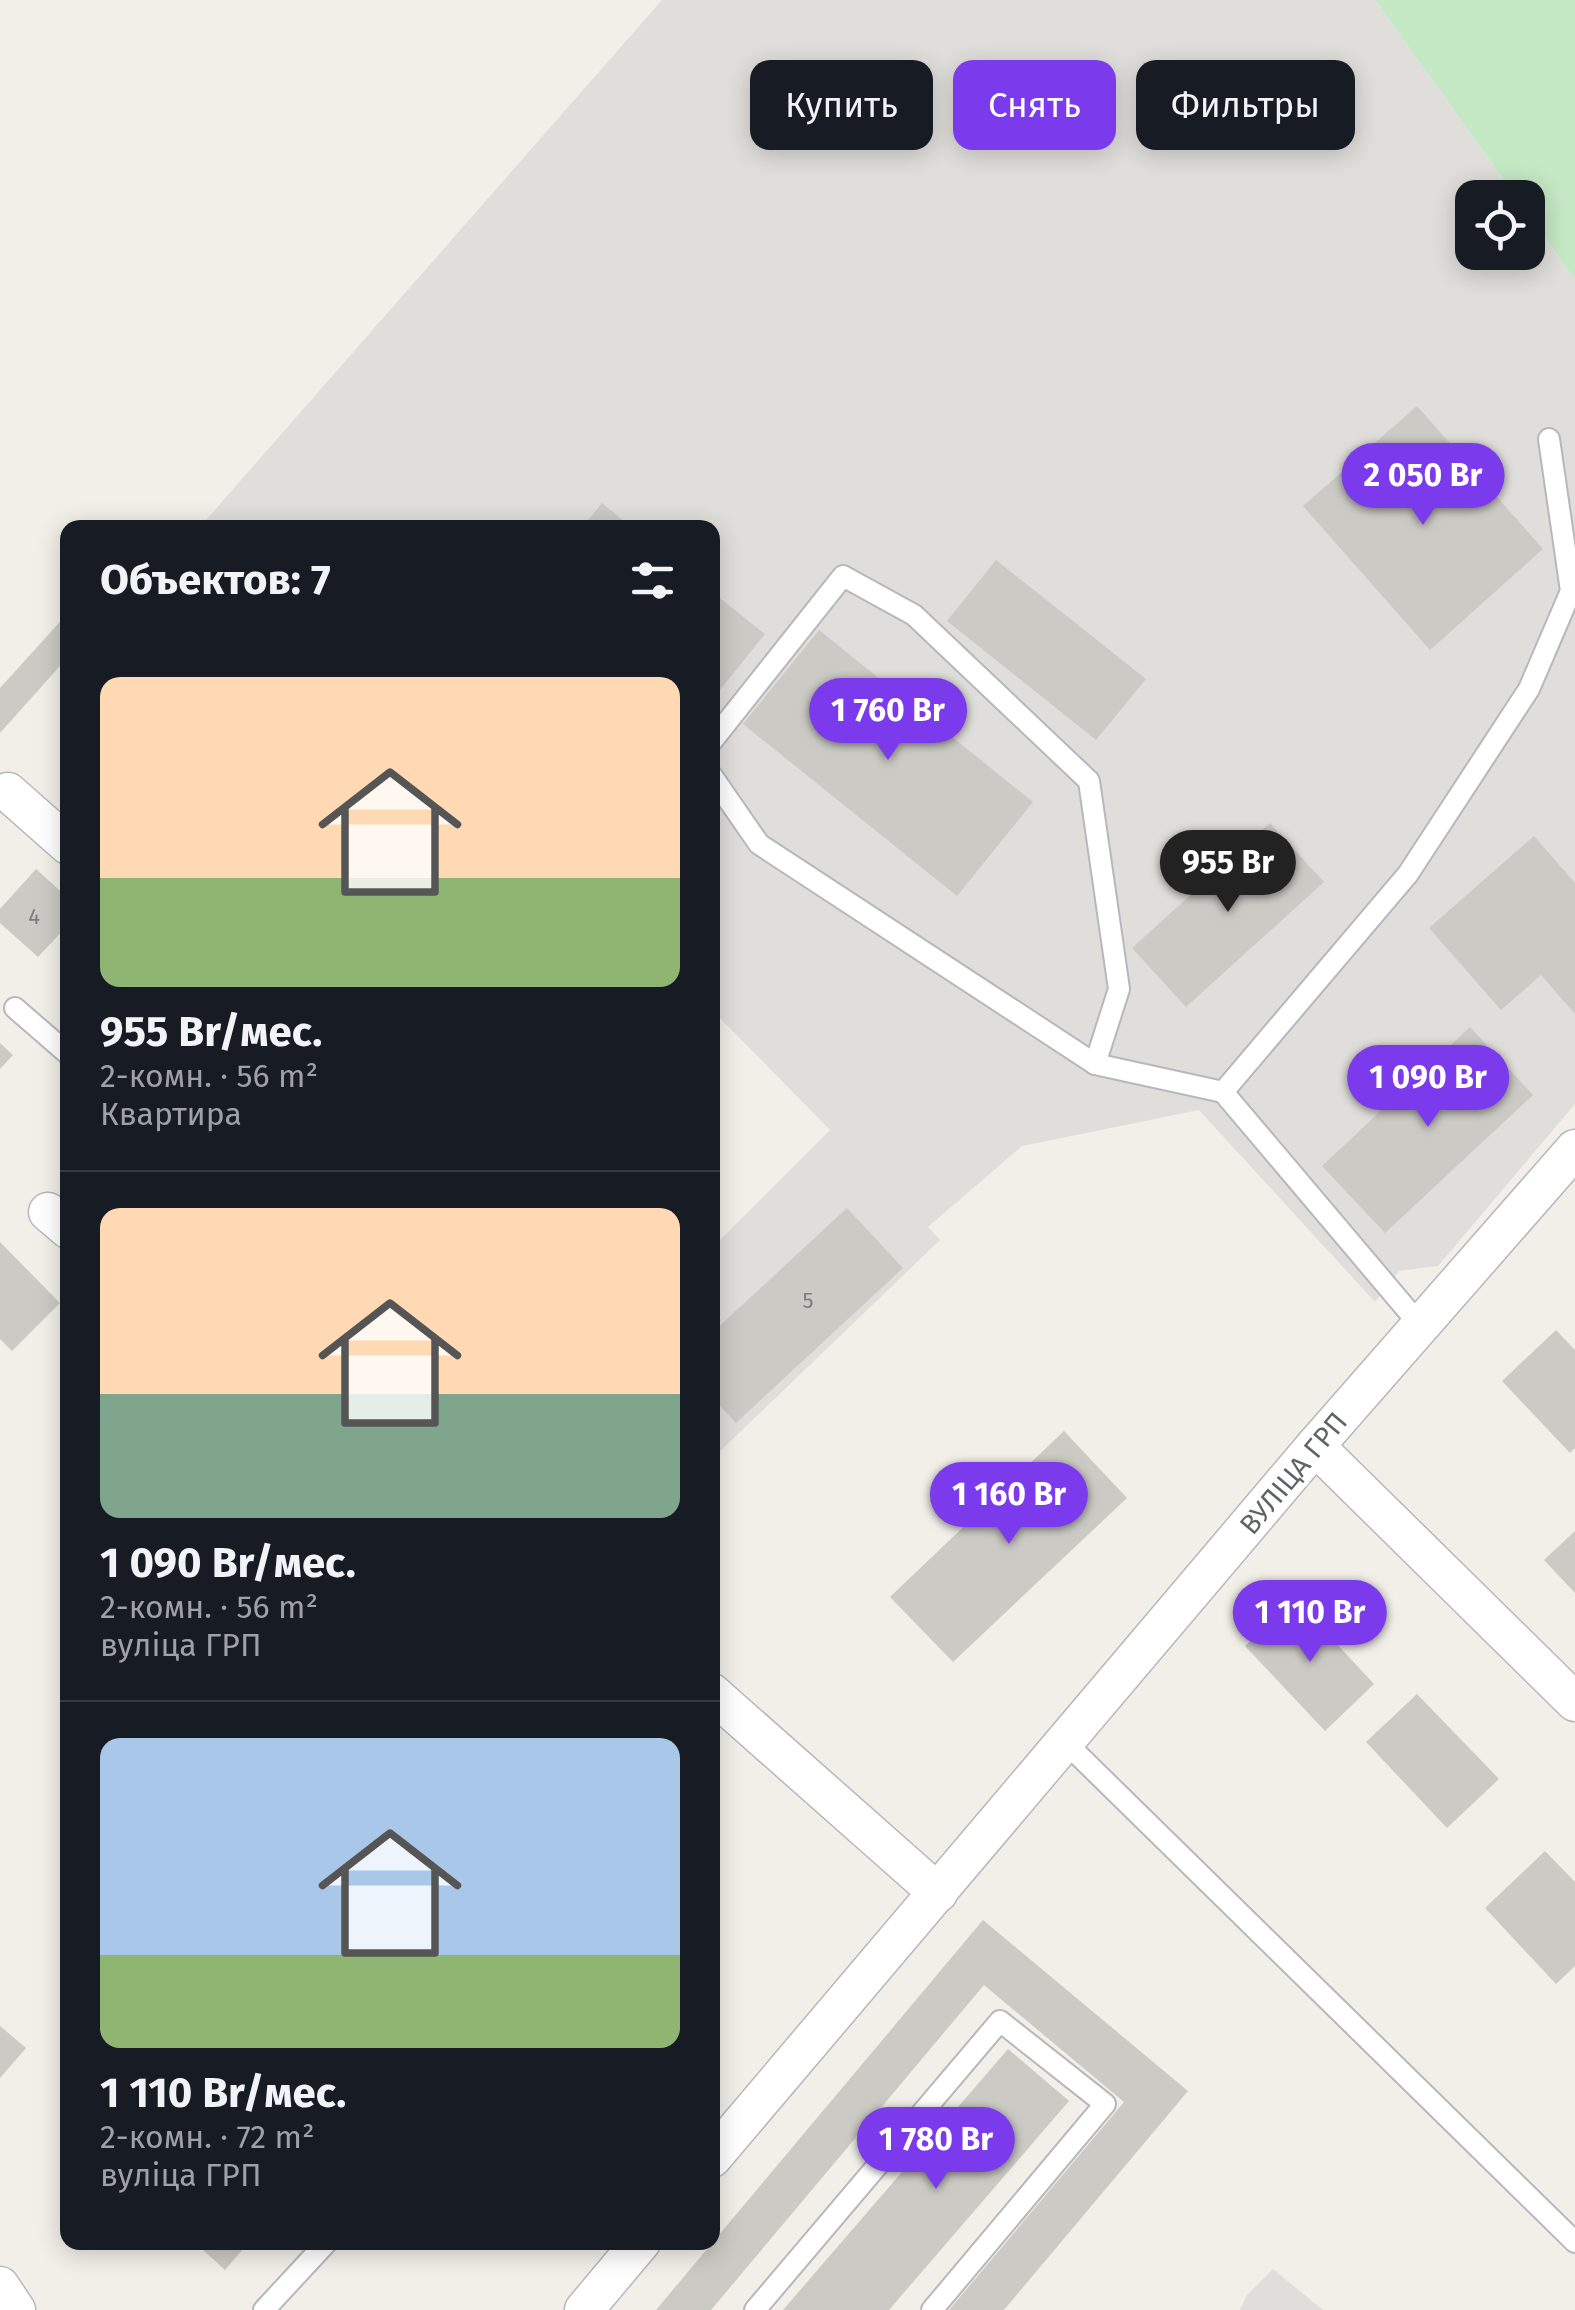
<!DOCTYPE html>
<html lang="ru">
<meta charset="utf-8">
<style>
body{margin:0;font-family:"Fira Sans",sans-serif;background:#242831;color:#f1f3f6;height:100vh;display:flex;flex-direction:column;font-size:38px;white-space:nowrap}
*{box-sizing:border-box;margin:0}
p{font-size:32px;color:#9ea1a6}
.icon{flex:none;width:55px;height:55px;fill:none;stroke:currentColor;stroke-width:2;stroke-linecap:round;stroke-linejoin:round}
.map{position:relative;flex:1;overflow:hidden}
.details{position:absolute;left:60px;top:520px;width:660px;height:1730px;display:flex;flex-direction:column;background:#171b24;border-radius:20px;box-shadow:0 5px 25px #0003}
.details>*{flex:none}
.banner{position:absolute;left:750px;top:60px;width:675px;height:90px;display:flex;gap:20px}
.controls{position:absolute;left:1455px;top:180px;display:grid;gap:20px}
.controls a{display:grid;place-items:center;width:90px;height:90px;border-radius:20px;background:#171b24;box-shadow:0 5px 25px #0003;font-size:50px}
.price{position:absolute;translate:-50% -85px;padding:0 22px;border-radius:35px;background:#7c3aed;color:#fff;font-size:32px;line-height:65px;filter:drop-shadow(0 2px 5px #0008)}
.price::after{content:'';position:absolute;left:50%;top:60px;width:30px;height:22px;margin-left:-15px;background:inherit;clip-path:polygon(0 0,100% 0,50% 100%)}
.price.selected{background:#222;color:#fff}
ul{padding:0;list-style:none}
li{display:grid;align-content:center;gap:20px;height:530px;padding:0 40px}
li+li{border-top:2px solid #363941}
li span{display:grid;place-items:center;height:310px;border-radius:20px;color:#555}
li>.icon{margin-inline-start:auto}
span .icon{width:180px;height:180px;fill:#fffc;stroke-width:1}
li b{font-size:42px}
h2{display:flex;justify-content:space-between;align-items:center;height:120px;padding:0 40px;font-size:42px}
.pill{padding:0 35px;border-radius:20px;background:#171b24;box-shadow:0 5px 25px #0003;font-size:35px;line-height:90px}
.pill.selected{background:#7c3aed;color:#fff}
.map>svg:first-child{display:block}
</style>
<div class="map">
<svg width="1575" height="2310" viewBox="0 0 1575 2310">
<rect width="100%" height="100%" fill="#f1efe8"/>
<!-- industrial -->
<g fill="#e0deda">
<polygon points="662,0 1375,0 1516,197 1472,198 1472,252 1528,252 1528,213 1575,280 1575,1104 1438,1266 1399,1271 1375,1302 1199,1110 1022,1146 928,1227 940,1240 715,1456 712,1453 713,1247 830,1130 713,1011 712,528 199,528"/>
<polygon points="1273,2269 1323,2310 1240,2310 1247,2295"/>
</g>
<!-- green -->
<polygon fill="#c5e8c5" points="1375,0 1575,0 1575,280 1528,213 1528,198 1516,197"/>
<!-- building -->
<g fill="#cccac5">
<polygon points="1417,406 1543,549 1430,650 1303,506"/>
<polygon points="602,503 632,528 582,528"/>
<polygon points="996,560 1146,679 1096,740 947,621"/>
<polygon points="712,592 765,634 712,700"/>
<polygon points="68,613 68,657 0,733 0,688"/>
<polygon points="819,630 1033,802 957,896 743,724"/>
<polygon points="1270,823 1324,882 1186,1007 1132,948"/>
<polygon points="1534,836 1575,883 1575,1014 1541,975 1501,1010 1429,928"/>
<polygon points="36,869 68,898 68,925 38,957 0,923 0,909"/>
<polygon points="1470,1027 1533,1095 1385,1233 1322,1166"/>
<polygon points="0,1043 13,1055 0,1069"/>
<polygon points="847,1208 903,1268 736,1423 712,1397 712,1333"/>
<polygon points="0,1242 60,1303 12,1351 0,1339"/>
<polygon points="1556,1330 1575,1350 1575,1448 1570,1453 1502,1381"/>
<polygon points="1064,1431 1127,1498 953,1662 890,1597"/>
<polygon points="1575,1531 1575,1593 1544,1560"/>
<polygon points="1295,1599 1374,1684 1325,1731 1245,1646"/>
<polygon points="1417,1694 1499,1779 1447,1828 1366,1742"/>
<polygon points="1545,1851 1575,1882 1575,1966 1556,1984 1485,1908"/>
<polygon points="983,1920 1188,2091 1004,2310 949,2310 1124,2102 984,1985 711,2310 656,2310"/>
<polygon points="0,2026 26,2048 0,2078"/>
<polygon points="1008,2049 1069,2101 889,2310 783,2310"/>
<polygon points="194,2242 249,2242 225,2270"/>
</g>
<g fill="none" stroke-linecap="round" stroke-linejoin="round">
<defs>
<g id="service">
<polyline points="712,741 843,576 914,615 1089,781 1119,989 1095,1064"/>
<polyline points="712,776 759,844 1095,1064 1223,1092"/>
<polyline points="15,1008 68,1054"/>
<polyline points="1420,1325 1223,1092 1408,874 1529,689 1571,591 1549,439"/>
<polyline points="1065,1742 1575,2242"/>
<polyline points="264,2310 327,2242"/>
<polyline points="755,2310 1000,2021 1105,2104 932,2310"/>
</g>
<g id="minor">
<polyline points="8,792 68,845"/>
<polyline points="48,1212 68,1229"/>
<polyline points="1315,1446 1575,1702"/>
<polyline points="712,1693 938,1893"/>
<polyline points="712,2158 1315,1446 1575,1149"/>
<polyline points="0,2286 16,2310"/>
<polyline points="584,2310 641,2242"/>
</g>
</defs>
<!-- service casing -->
<use href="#service" stroke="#b5b8bc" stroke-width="24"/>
<!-- minor casing -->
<use href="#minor" stroke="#b5b8bc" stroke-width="41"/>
<!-- service -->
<use href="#service" stroke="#fff" stroke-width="20"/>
<!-- minor -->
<use href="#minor" stroke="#fff" stroke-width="38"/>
</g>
<g text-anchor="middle" stroke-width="9" stroke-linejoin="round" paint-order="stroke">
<!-- number labels -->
<g font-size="22" fill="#7a7d7f">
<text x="34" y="924">4</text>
<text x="808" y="1308">5</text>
</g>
<!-- street labels -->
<g font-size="28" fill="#5f6368" stroke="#fff">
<text transform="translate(1293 1473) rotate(-50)" y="10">ВУЛІЦА ГРП</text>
</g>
</g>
</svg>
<div class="controls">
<a><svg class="icon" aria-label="locate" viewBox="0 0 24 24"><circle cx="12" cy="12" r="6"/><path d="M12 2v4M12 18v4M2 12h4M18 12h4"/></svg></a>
</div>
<b class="price" style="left:1423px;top:528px">2 050 Br</b>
<b class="price" style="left:888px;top:763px">1 760 Br</b>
<b class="price selected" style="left:1228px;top:915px">955 Br</b>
<b class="price" style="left:1428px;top:1130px">1 090 Br</b>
<b class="price" style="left:1009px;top:1547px">1 160 Br</b>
<b class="price" style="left:1310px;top:1665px">1 110 Br</b>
<b class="price" style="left:936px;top:2192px">1 780 Br</b>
<div class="banner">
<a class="pill">Купить</a>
<a class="pill selected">Снять</a>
<a class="pill">Фильтры</a>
</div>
<section class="details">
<h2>Объектов: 7<svg class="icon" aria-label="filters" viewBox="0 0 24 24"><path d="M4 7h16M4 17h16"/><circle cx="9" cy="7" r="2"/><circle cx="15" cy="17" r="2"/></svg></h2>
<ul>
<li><span style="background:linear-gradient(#ffd9b3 65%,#8fb573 0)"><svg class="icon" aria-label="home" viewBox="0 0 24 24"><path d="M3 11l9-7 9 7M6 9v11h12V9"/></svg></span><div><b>955 Br/мес.</b><p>2-комн. · 56 m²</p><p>Квартира</p></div></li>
<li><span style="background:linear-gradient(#ffd9b3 60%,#7fa58c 0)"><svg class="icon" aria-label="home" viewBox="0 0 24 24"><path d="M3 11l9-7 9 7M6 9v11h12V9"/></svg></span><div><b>1 090 Br/мес.</b><p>2-комн. · 56 m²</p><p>вуліца ГРП</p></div></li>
<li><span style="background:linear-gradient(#a9c7e8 70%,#8fb573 0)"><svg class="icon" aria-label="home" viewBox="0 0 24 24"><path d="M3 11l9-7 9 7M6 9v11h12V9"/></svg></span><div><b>1 110 Br/мес.</b><p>2-комн. · 72 m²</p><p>вуліца ГРП</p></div></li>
</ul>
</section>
</div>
